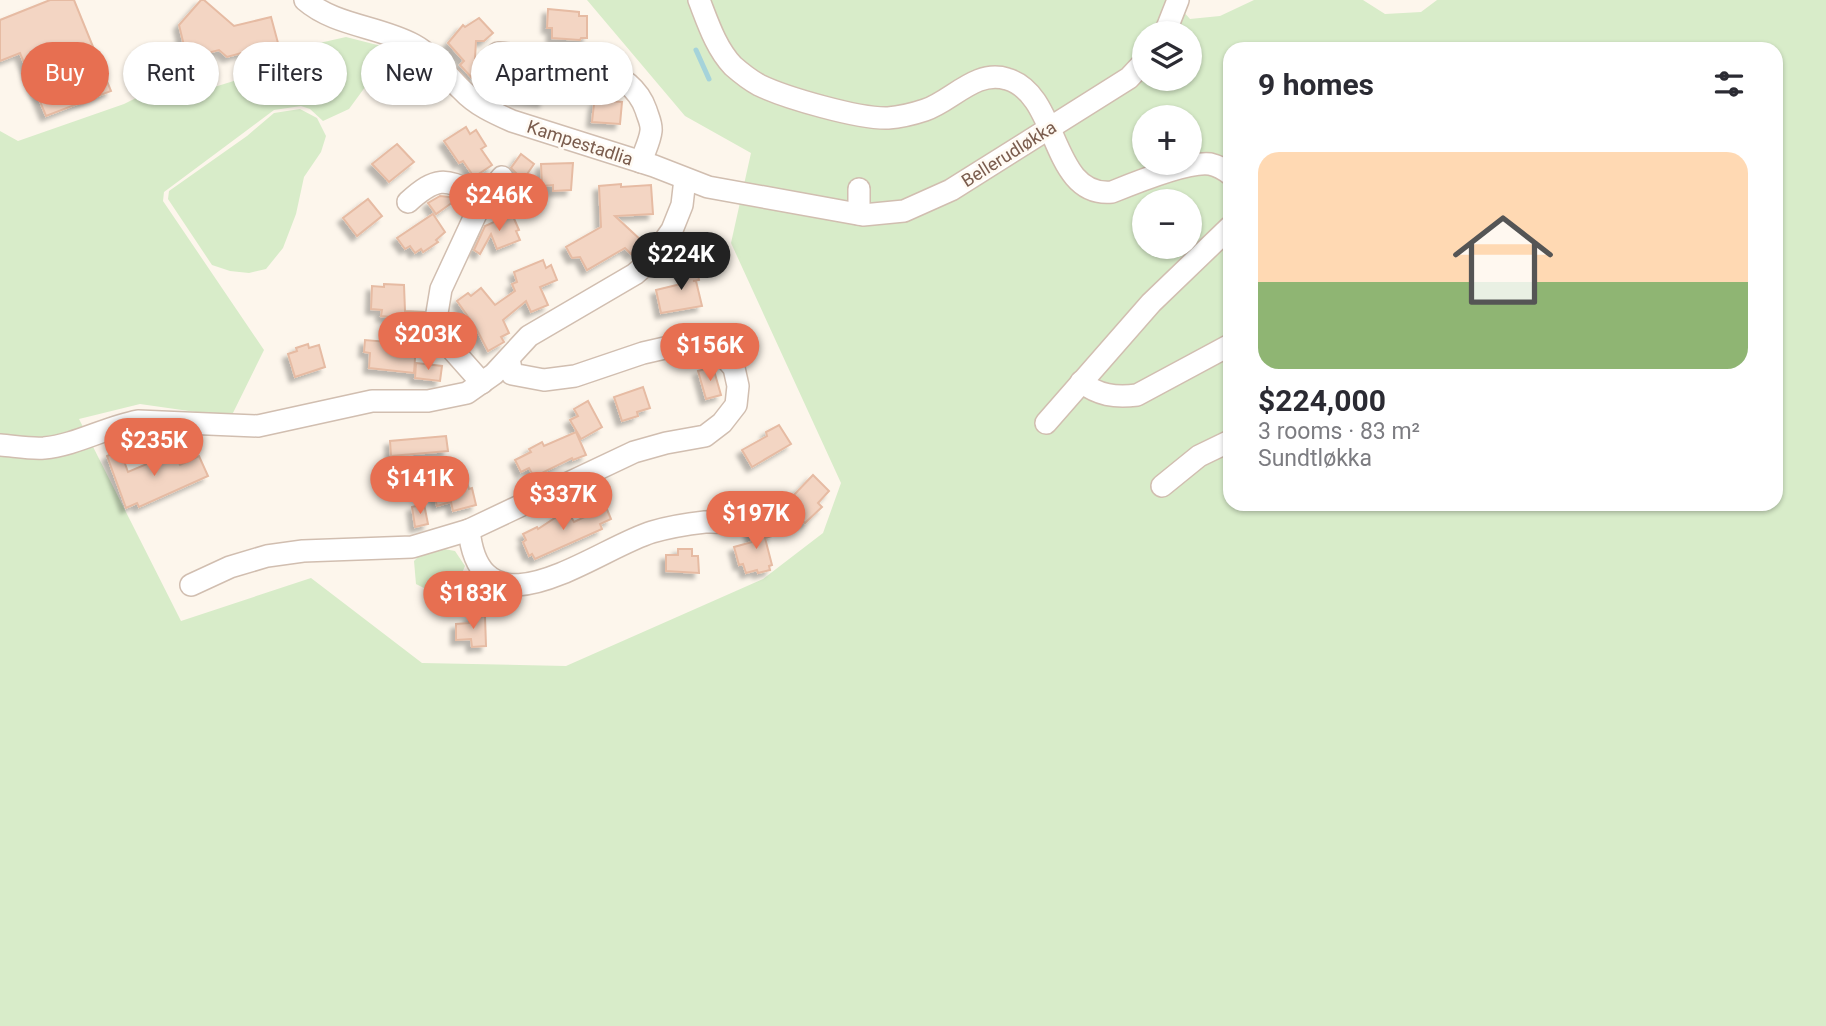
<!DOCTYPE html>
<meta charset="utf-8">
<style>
body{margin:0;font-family:Roboto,sans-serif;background:#f2f2f3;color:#2b2b33;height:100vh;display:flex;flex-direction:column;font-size:26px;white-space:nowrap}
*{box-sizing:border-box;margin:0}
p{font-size:23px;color:#7c7c81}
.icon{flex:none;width:38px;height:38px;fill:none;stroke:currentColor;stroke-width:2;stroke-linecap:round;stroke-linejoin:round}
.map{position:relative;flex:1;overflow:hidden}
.panel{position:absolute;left:1223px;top:42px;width:560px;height:469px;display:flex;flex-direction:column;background:#fff;border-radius:21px;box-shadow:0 2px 5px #0004}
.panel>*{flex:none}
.guide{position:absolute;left:21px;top:42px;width:665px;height:63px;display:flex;gap:14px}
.controls{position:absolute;left:1132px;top:21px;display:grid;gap:14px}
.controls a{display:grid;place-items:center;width:70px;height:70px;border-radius:50%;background:#fff;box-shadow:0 2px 5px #0004;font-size:35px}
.price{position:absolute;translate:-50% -60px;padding:0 16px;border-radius:24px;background:#e76f51;color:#fff;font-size:23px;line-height:46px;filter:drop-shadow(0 2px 4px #0008)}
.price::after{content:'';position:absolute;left:50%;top:42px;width:21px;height:16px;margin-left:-10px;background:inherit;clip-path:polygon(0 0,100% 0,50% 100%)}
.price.current{background:#222;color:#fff}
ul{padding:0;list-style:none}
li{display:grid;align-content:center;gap:14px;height:371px;padding:0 35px}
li+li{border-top:2px solid #e1e1e2}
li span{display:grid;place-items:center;height:217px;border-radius:21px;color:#555}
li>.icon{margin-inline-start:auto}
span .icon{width:126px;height:126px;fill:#fffc;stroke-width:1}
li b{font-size:30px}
h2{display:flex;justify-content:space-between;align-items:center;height:84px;padding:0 35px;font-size:30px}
.tag{padding:0 24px;border-radius:32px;background:#fff;box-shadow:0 2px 5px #0004;font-size:24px;line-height:63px}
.tag.current{background:#e76f51;color:#fff}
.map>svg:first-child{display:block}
</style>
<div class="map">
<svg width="1826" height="1026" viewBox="0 0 1826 1026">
<defs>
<filter id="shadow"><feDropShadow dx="-5" dy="5" stdDeviation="2" flood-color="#0004"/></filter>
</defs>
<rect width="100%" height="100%" fill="#fdf6ec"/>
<!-- green -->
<g fill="#d8ecc9" fill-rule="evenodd">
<path d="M587,0H1173L1190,19L1220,16L1254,0H1363L1385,14L1421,12L1437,0H1826V1026H0V131L18,141L124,104L152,90L192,94L298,61L297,48L346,37L393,49L349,109L323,121L310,109L301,106L274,110L164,192L163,201L264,350L231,417L140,404L79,419L181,621L311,578L422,663L566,666L763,579L823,533L841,483L731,243L751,153L685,116ZM1144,33H1190V79H1144ZM1230,49H1776V504H1230ZM1144,117H1190V163H1144ZM1144,201H1190V247H1144Z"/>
<polygon points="300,109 317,118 326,136 321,152 304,177 296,214 283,248 266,269 249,273 230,271 212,265 168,199 169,191 247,136 274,113"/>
<polygon points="444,549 455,551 465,566 462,573 438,595 416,584 414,561 423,552"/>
</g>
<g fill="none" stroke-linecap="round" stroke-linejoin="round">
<!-- stream -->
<polyline stroke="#a5d3da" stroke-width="5" points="696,50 709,79"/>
</g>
<!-- building -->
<g fill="#f3d5c3" stroke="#e6bba3" stroke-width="2" filter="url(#shadow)">
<polygon points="50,0 74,0 111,91 46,116 20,53 0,61 0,20"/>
<polygon points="201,0 204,0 234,26 271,17 278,43 227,57 219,50 187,58 179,25"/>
<polygon points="548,9 579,12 579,16 587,16 587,38 581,38 580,40 552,38 552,28 547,28"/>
<polygon points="479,18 493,33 484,41 476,41 475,58 487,59 489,62 472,78 460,65 464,61 448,43 463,25 465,27"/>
<polygon points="522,72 546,75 544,102 514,99 514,91 508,91 510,74 522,75"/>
<polygon points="597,100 622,102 620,124 592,122 594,104 597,104"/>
<polygon points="466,127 470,134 476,130 486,146 481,149 492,165 474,177 463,161 459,163 444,141"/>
<polygon points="397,144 414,162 389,182 372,164"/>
<polygon points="521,154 534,164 523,180 511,168"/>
<polygon points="573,163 571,190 553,191 553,185 542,186 541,164"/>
<polygon points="621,184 621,187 651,185 653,214 615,216 643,242 631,254 625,248 587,270 580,257 572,258 566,247 601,227 599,186"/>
<polygon points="440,196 450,197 453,202 436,214 428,203"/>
<polygon points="368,199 382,216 357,236 343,218"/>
<polygon points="433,214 445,232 436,240 438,242 423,252 421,249 415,253 410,246 405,249 397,238"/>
<polygon points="512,214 519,230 516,231 520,240 497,249 491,234 480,254 474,250 485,226"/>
<polygon points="543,260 546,268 551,265 557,280 540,287 548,305 531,312 526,301 503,320 509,333 501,337 504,342 488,351 476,328 457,301 468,293 471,296 481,288 495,305 515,291 512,284 517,282 514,272"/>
<polygon points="695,260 699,280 693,281 696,281 702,306 661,313 656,290 685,283 681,263"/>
<polygon points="384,284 404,285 405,311 424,312 425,330 417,329 414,373 369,368 370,353 364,352 365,340 388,342 390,317 381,316 382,310 371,309 372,286 384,287"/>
<polygon points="308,344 309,348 319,345 325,367 295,377 288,354 297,351 296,348"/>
<polygon points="416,363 442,366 440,381 415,378"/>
<polygon points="713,367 721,395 706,399 698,371"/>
<polygon points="643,387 650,408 637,412 638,416 622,421 614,397"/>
<polygon points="588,401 602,427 581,439 570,420 578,416 574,409"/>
<polygon points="779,425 791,444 752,467 742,450 767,436 766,432"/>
<polygon points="576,432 586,455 573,460 572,458 534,477 529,468 521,472 515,460 531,452 529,449 542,442 544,446"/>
<polygon points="446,436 448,451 391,456 390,441"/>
<polygon points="120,450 128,472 175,452 180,465 199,456 208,476 139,507 137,503 126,508 107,456"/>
<polygon points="813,475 829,491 818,503 822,507 805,523 793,511 796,503 791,498"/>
<polygon points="466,478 469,489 472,488 476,505 453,511 451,502 437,506 432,487"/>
<polygon points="424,504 428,524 415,527 412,507"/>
<polygon points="606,507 611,519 600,524 602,529 535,559 532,554 529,556 523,542 526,540 523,534 537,527 538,529 567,510 574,522"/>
<polygon points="769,523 772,536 765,538 772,565 769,566 770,570 758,573 757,570 746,573 743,564 739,565 734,547 752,542 749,530"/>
<polygon points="678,549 692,549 692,556 698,556 699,573 666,571 666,555 678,555"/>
<polygon points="485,616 486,646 472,647 471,639 456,640 456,624 469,623 469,617"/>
</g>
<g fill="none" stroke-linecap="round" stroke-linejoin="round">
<defs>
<g id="minor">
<path d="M305,0C335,26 379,26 414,45C434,56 446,75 462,90C476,105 494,113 512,121L654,166L708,187L863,215L904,211L951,190L1129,78L1144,62"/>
<path d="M699,0C708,23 716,48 733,66C741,73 750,80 759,85C786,98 859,119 888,118C901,117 913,114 925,110C952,101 976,69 1007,79C1060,94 1050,198 1112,192C1134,183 1189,161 1210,164C1218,166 1224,169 1230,174"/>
<polyline points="1165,33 1178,0"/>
<path d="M498,53C545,57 628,57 646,110C648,117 652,124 651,131C650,141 644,152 641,162"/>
<polyline points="859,189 859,214"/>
<path d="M408,202C441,172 447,181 485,197"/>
<path d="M1081,382C1098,395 1115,398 1137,395L1230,345"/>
<polyline points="482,383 450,347 441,333 437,313 441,289 481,203 502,177"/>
<polyline points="1046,423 1151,303 1230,227"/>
<path d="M0,445C14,446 30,449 44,448C76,445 106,427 138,421L258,426L372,401H428L467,393L494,374L529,336L635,274L651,260L672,230L682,205L685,179"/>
<polyline points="1162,486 1199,456 1230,441"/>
<path d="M469,530C481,643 596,549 652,532C669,527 687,524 705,522C713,522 723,523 731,521C743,519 755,514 767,510"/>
<polyline points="191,585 230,567 267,556 303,551 412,547 469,530 634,452 666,443 705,436 722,423 736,405 738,386 734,368 722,354 707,346 678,345 643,353 575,376 544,380 512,374 509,359"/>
</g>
</defs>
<!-- minor casing -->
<use href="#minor" stroke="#d1beb0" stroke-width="24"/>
<!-- minor -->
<use href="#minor" stroke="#fff" stroke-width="21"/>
</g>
<g text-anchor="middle" stroke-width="5" stroke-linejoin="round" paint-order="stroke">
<!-- street labels -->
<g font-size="18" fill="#7a5c4d" stroke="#fffaf3">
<text transform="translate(580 143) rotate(18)" y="6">Kampestadlia</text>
<text transform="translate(1009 154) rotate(-32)" y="6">Bellerudløkka</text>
</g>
</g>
</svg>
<div class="controls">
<a><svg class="icon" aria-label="layers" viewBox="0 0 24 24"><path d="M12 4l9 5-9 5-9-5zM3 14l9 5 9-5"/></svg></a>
<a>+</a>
<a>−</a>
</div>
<b class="price" style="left:499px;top:233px">$246K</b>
<b class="price current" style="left:681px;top:292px">$224K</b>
<b class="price" style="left:428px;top:372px">$203K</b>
<b class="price" style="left:710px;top:383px">$156K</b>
<b class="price" style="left:154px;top:478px">$235K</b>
<b class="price" style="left:420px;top:516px">$141K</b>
<b class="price" style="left:563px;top:532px">$337K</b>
<b class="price" style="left:756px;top:551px">$197K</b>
<b class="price" style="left:473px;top:631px">$183K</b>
<div class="guide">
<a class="tag current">Buy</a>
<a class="tag">Rent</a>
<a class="tag">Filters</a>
<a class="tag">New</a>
<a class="tag">Apartment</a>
</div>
<section class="panel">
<h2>9 homes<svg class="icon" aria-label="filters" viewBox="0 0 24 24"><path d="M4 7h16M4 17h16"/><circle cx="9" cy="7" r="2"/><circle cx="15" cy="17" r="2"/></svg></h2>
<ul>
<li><span style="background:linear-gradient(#ffd9b3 60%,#8fb573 0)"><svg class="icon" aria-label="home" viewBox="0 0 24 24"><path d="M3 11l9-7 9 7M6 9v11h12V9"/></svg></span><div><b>$224,000</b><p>3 rooms · 83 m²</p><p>Sundtløkka</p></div></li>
</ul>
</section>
</div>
